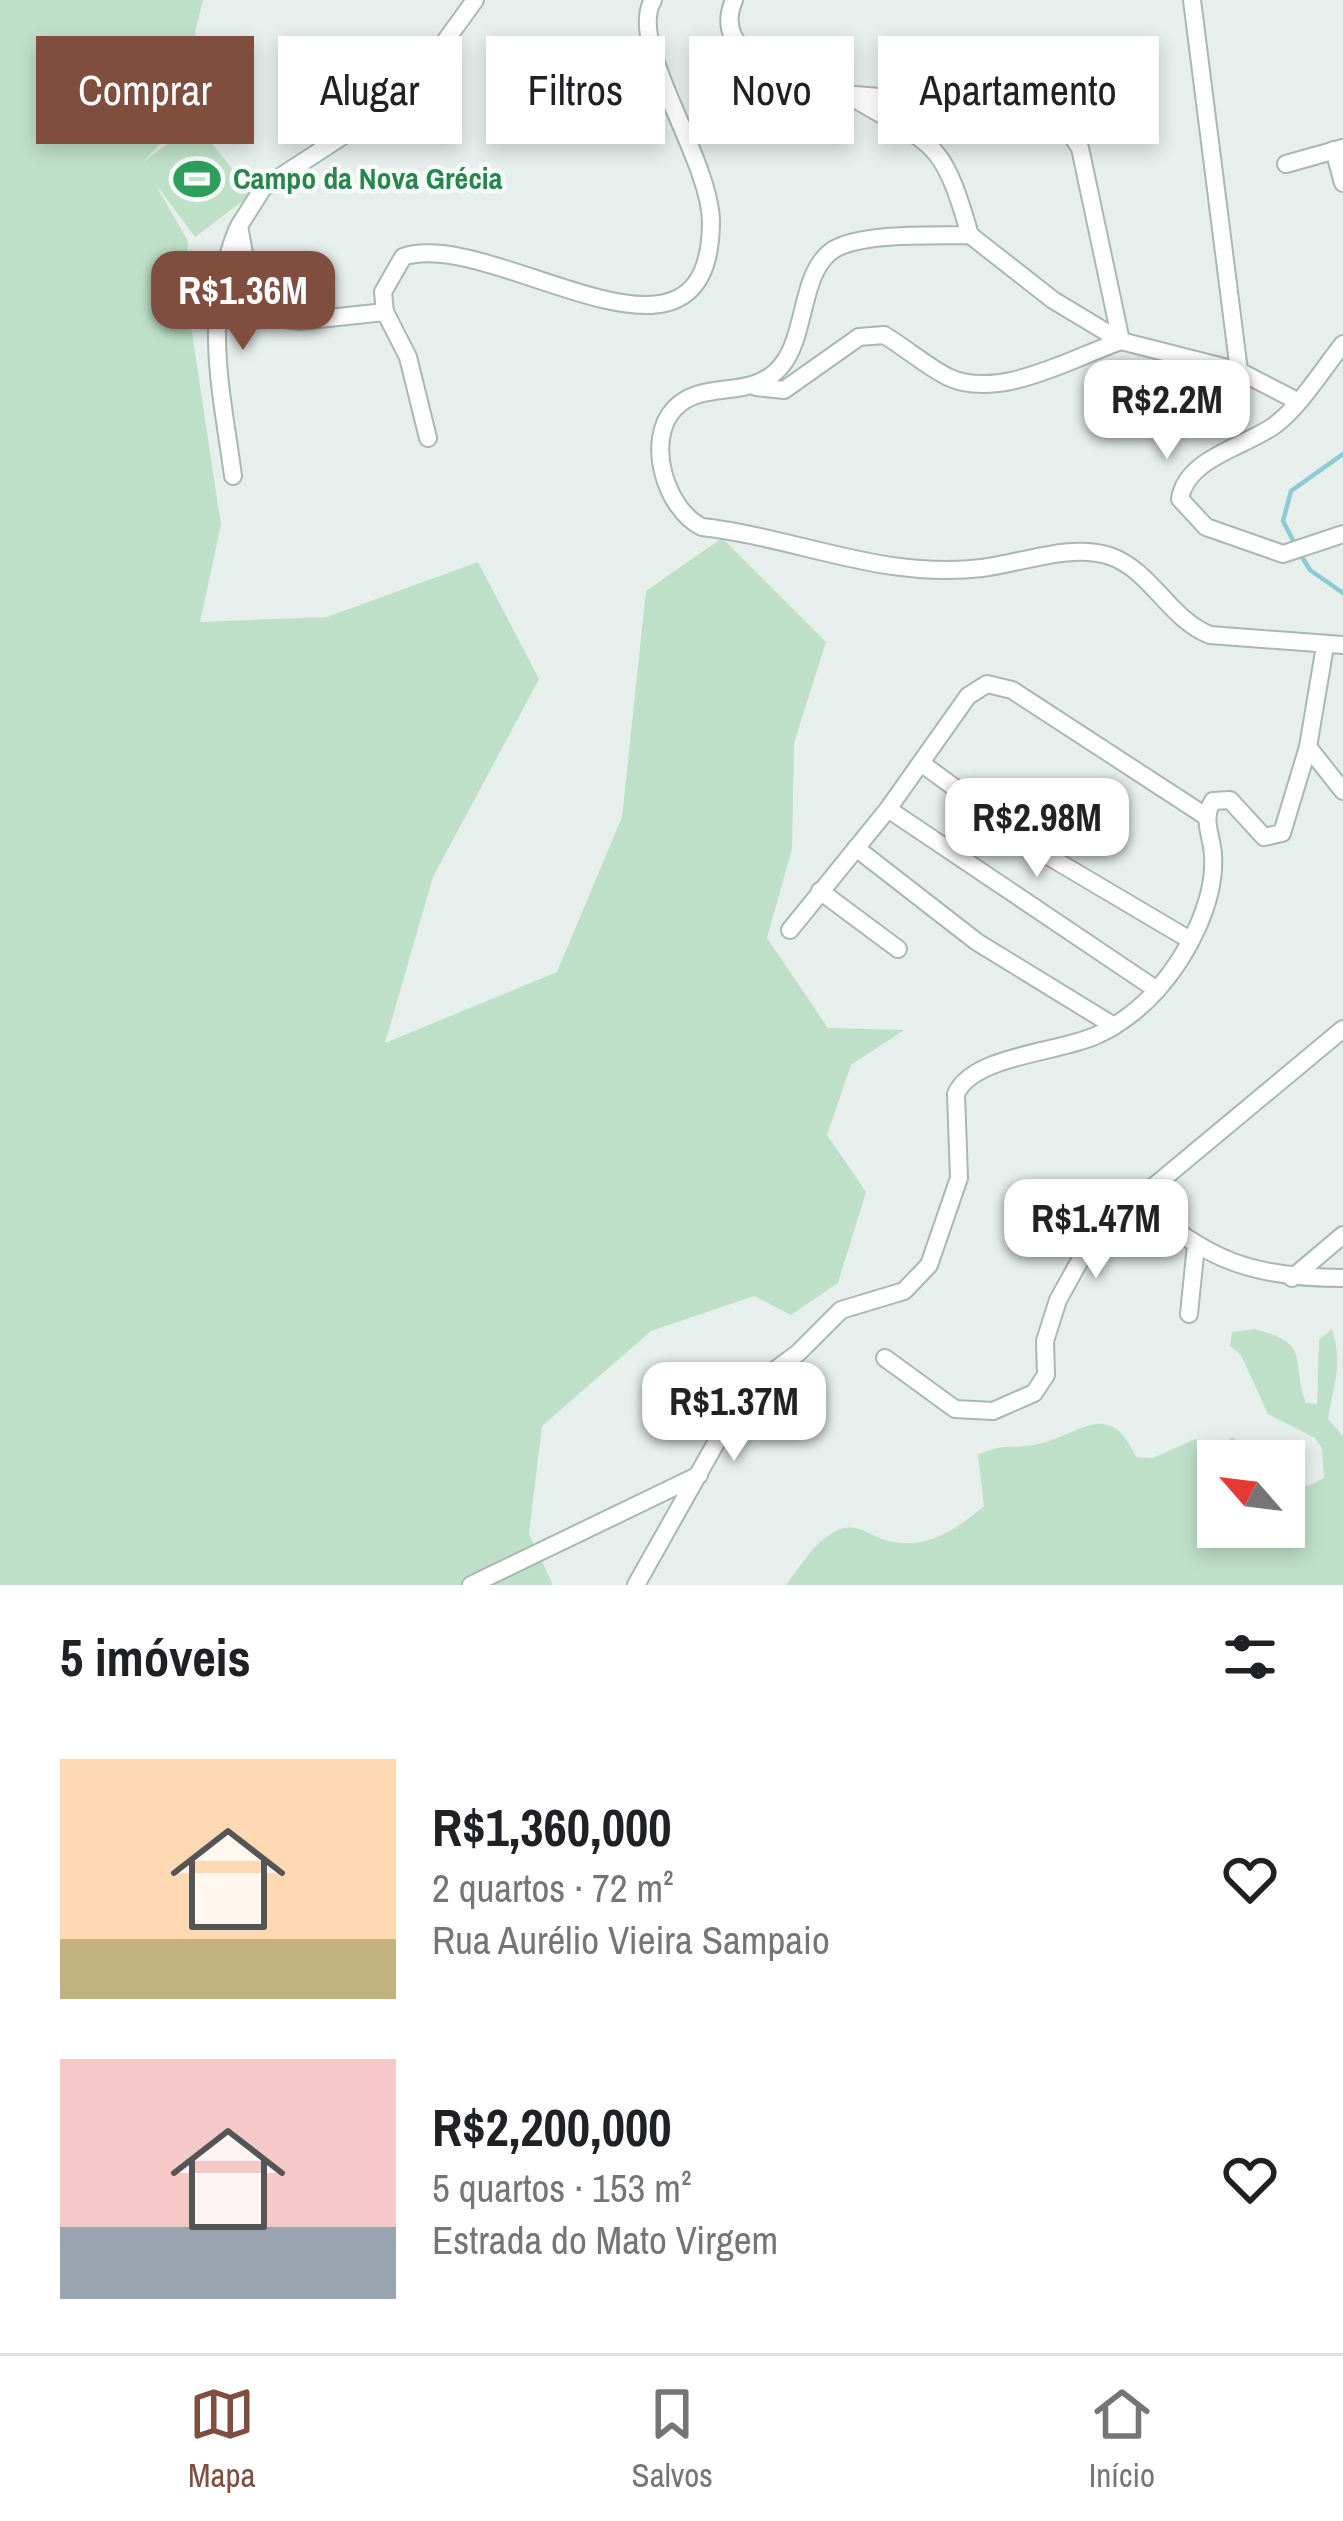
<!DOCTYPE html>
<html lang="pt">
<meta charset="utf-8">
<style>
body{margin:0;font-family:"Archivo Narrow",sans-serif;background:#f6f6f6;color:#202124;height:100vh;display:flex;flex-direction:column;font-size:45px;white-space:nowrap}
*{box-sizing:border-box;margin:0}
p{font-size:39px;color:#757577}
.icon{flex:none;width:66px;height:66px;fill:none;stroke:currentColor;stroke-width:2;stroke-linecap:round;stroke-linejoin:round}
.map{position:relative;height:1585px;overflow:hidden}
.details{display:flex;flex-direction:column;background:#fff;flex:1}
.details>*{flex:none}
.guide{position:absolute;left:36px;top:36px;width:1272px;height:108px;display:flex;gap:24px}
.needle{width:78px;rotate:298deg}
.buttons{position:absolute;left:1197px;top:1440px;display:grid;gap:24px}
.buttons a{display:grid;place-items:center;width:108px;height:108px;border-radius:0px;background:#fff;box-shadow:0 6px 18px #0003;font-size:60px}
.price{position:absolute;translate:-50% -102px;padding:0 27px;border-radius:24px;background:#fff;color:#222;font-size:39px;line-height:78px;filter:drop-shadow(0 3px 6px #0008)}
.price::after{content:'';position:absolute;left:50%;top:72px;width:36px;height:27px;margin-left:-18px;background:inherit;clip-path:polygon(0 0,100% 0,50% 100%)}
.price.active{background:#7f4e3f;color:#fff}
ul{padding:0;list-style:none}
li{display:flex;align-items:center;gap:36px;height:300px;padding:0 60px}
li span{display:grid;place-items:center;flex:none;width:336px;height:240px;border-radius:0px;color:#555}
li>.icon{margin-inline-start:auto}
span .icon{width:144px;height:144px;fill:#fffc;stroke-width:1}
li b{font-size:51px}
h2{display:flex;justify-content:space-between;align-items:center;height:144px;padding:0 60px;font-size:51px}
.chip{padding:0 42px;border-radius:0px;background:#fff;box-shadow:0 6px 18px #0003;font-size:42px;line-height:108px}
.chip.active{background:#7f4e3f;color:#fff}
.menu{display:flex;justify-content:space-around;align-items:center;height:168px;border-top:3px solid #e0e0e0;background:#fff;font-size:33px;color:#757577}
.menu a{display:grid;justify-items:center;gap:6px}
.menu .active{color:#7f4e3f}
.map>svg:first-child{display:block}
</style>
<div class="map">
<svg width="1343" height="1585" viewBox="0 0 1343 1585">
<rect width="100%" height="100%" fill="#e6efeb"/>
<!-- green -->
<g fill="#bfe0c8">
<polygon points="0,0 203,0 195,32 203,113 166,137 143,162 196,123 252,194 195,237 154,182 188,241 184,280 221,525 200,622 327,617 478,562 539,679 433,877 385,1043 557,972 622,817 646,591 722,538 826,642 794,743 792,849 767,938 828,1028 904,1030 851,1065 827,1135 866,1192 838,1283 791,1315 754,1296 651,1331 542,1426 529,1534 553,1585 0,1585"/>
<path d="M1254,1329C1313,1344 1290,1359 1306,1403L1317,1404L1319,1340L1332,1329C1343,1364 1334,1383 1328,1419L1343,1436V1585H786C802,1565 814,1541 838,1530C856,1523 866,1533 882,1539C921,1553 955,1531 984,1506L978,1455C1003,1443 1009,1449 1033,1445C1080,1437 1108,1395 1136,1457L1153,1458L1195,1439L1217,1448L1232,1437L1268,1461H1218V1527H1284V1472L1308,1486L1324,1478L1322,1448L1315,1438L1268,1414L1241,1355L1230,1346L1232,1332Z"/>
</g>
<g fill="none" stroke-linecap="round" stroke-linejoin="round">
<!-- stream -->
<g stroke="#8ec9d4" stroke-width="4.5">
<polyline points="1295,544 1283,521 1291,491 1343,454"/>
<polyline points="1300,554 1310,570 1343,593"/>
</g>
<defs>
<g id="minor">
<path d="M734,0C726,19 728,36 744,50C837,132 958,72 1059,116L1080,148L1121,341C1072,358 999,401 948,377C926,366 906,348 884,335L859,337L784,390L756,387"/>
<polyline points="1192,0 1239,371"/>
<path d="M853,98C936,147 942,139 970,235"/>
<polyline points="1334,150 1343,183"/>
<polyline points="1286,164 1343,148"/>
<polyline points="385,312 300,321 270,317 250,286 239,226 263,188 407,94 475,0"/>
<path d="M1343,344C1322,370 1302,404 1275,425C1245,447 1186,458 1180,499L1206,527L1283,554L1343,534"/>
<path d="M1297,401L1239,371L1121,341L1053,300L970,235C935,236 862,232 833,250C800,272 807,334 782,365C753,402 704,378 675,408C644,440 666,510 702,527C798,538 883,580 982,568C1022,563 1071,543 1110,556C1152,571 1169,619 1210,635L1343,645"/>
<path d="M428,438L408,357L385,312L383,292L403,257C493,226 709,403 711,223C711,158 626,44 653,0"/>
<path d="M233,476C221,386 202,318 237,230"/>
<polyline points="1308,747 1343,791"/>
<polyline points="921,763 1048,856 1190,940"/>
<polyline points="888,809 1157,990"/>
<polyline points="856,848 977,942 1114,1026"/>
<polyline points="820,891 898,949"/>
<polyline points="790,930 888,809 968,696 987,684 1012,690 1207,817"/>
<path d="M1138,1200C1206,1260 1252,1278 1343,1278"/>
<polyline points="1292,1278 1343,1235"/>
<polyline points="1189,1314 1196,1245"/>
<polyline points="885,1358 955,1409 993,1411 1034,1393 1046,1375 1045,1341 1058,1300 1093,1237 1343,1029"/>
<polyline points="471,1585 699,1475"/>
<path d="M636,1585L744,1393L798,1353L841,1310L904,1291L929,1265L959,1178L956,1094C973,1055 1059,1053 1097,1035C1118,1026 1142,1007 1157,990C1187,956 1216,902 1213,855C1212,835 1201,819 1213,801L1230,800L1264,837L1282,833L1308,747L1325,646"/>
</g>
</defs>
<!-- minor casing -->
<use href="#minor" stroke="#a8b8b2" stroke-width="20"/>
<!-- minor -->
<use href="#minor" stroke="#fff" stroke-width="16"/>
</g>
<!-- icons -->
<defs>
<symbol id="stadium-bare" viewBox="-9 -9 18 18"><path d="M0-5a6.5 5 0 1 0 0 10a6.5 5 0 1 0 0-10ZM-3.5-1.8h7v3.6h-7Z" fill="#2e9e5b" stroke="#f7fbf9" stroke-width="2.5" paint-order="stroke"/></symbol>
</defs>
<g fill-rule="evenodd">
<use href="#stadium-bare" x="164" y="146" width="66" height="66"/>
</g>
<g text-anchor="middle" stroke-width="9" stroke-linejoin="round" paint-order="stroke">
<!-- leisure labels -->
<g font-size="30" font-weight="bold" fill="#27864d" stroke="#f7fbf9" text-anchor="start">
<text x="233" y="189">Campo da Nova Grécia</text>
</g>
</g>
</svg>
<div class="buttons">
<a><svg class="needle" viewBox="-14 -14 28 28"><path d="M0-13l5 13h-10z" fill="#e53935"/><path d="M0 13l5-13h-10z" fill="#757577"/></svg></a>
</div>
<b class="price active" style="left:243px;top:353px">R$1.36M</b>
<b class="price" style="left:1167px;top:462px">R$2.2M</b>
<b class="price" style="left:1037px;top:880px">R$2.98M</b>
<b class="price" style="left:1096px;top:1281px">R$1.47M</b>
<b class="price" style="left:734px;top:1464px">R$1.37M</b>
<div class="guide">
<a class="chip active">Comprar</a>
<a class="chip">Alugar</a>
<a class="chip">Filtros</a>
<a class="chip">Novo</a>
<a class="chip">Apartamento</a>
</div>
</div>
<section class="details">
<h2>5 imóveis<svg class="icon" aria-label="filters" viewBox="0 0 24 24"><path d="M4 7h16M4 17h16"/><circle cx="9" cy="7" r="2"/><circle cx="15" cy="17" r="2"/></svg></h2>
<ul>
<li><span style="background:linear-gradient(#ffd9b3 75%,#c2b280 0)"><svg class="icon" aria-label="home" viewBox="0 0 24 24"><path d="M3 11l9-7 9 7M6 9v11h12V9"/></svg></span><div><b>R$1,360,000</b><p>2 quartos · 72 m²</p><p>Rua Aurélio Vieira Sampaio</p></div><svg class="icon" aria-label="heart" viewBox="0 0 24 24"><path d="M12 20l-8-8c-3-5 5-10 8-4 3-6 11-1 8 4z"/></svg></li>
<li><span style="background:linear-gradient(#f6c9c9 70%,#9aa5b1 0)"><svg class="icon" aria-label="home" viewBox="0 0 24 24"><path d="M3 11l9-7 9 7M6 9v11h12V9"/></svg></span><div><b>R$2,200,000</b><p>5 quartos · 153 m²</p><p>Estrada do Mato Virgem</p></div><svg class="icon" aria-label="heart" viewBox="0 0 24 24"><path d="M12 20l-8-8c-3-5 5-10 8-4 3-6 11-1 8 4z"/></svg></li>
</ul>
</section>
<nav class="menu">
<a class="active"><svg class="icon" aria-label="map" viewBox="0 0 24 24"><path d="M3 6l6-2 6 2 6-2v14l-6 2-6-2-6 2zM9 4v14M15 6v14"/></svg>Mapa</a>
<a><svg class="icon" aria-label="saved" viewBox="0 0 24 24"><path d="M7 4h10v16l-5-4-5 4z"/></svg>Salvos</a>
<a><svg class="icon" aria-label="home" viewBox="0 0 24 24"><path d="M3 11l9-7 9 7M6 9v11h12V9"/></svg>Início</a>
</nav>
